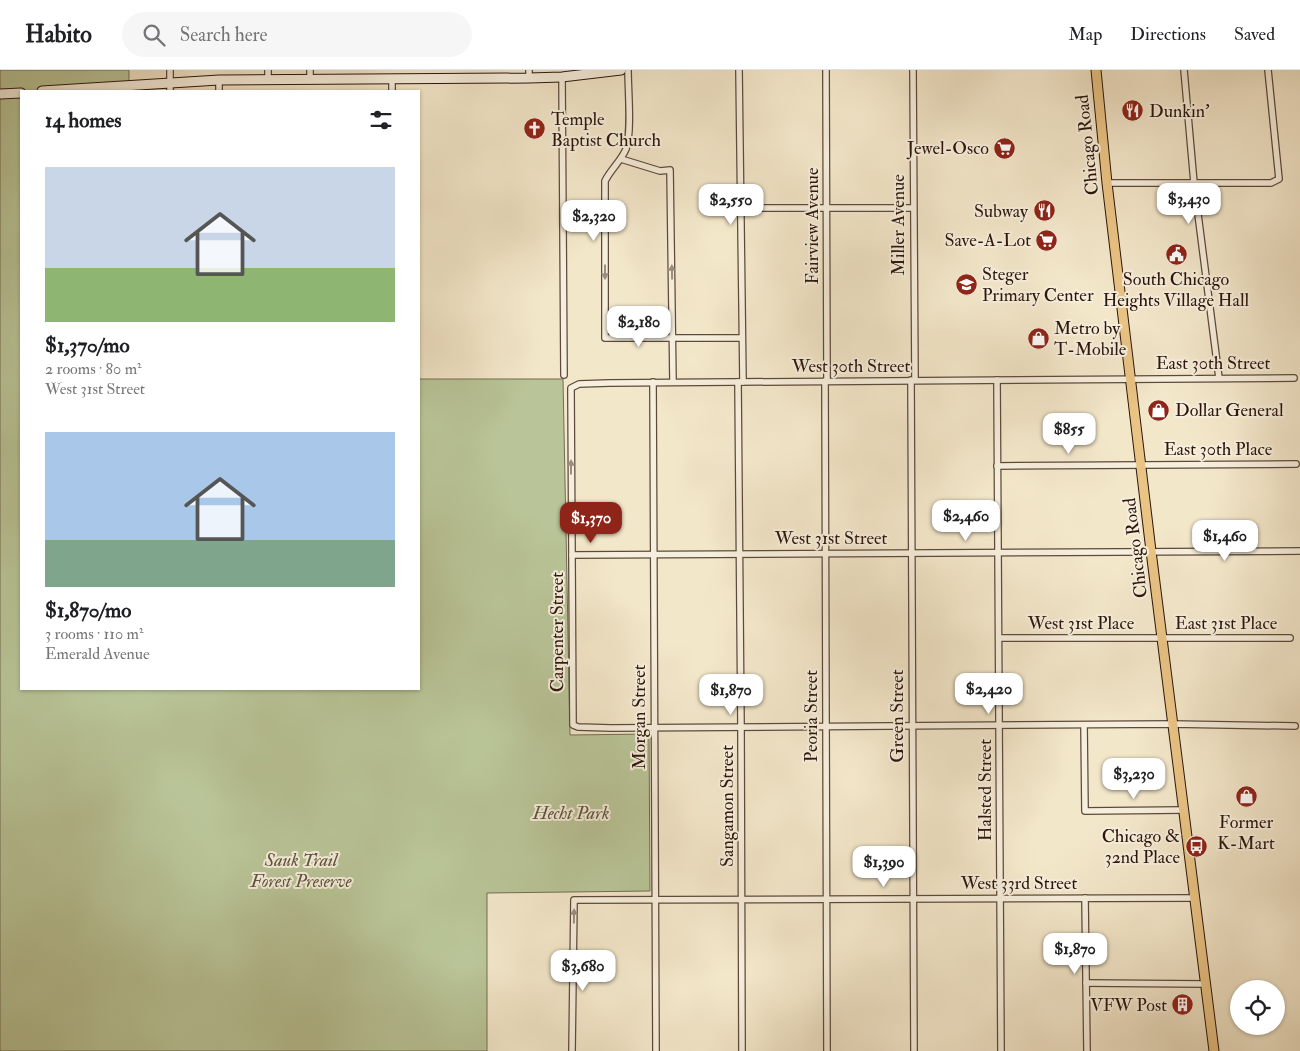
<!DOCTYPE html>
<meta charset="utf-8">
<style>
body{margin:0;font-family:"IM FELL Double Pica",serif;background:#f6f6f6;color:#202124;height:100vh;display:flex;flex-direction:column;font-size:19px;white-space:nowrap}
*{box-sizing:border-box;margin:0}
p{font-size:16px;color:#757577}
.icon{flex:none;width:28px;height:28px;fill:none;stroke:currentColor;stroke-width:2;stroke-linecap:round;stroke-linejoin:round}
.map{position:relative;flex:1;overflow:hidden}
.side{position:absolute;left:20px;top:20px;width:400px;height:600px;display:flex;flex-direction:column;background:#fff;border-radius:0px;box-shadow:0 1px 4px #0004}
.side>*{flex:none}
.controls{position:absolute;left:1230px;top:910px;display:grid;gap:10px}
.controls a{display:grid;place-items:center;width:55px;height:55px;border-radius:50%;background:#fff;box-shadow:0 1px 4px #0004;font-size:25px}
.price{position:absolute;translate:-50% -42px;padding:0 11px;border-radius:10px;background:#fff;color:#222;font-size:16px;line-height:32px;filter:drop-shadow(0 1px 2px #0008)}
.price::after{content:'';position:absolute;left:50%;top:30px;width:15px;height:11px;margin-left:-8px;background:inherit;clip-path:polygon(0 0,100% 0,50% 100%)}
.price.on{background:#8f2418;color:#fff}
ul{padding:0;list-style:none}
li{display:grid;align-content:center;gap:10px;height:265px;padding:0 25px}
li span{display:grid;place-items:center;height:155px;border-radius:0px;color:#555}
li>.icon{margin-inline-start:auto}
span .icon{width:90px;height:90px;fill:#fffc;stroke-width:1}
li b{font-size:21px}
h2{display:flex;justify-content:space-between;align-items:center;height:60px;padding:0 25px;font-size:21px}
header{display:flex;align-items:center;gap:30px;box-sizing:border-box;height:70px;padding:0 25px;background:#fff;border-bottom:1px solid #e0e0e0}
header strong{font-size:24px}
nav{display:flex;gap:28px;margin-inline-start:auto;font-size:18px}
.search{width:350px;height:45px;background:#f6f6f6;display:flex;align-items:center;gap:12px;box-sizing:border-box;padding:0 18px;border-radius:28px;color:#757577;font-size:19px}
.map>svg:first-child{display:block}
</style>
<header>
<strong>Habito</strong>
<div class="search"><svg class="icon" aria-label="search" viewBox="0 0 24 24"><circle cx="10" cy="10" r="6"/><path d="M15 15l6 6"/></svg>Search here</div>
<nav><a>Map</a><a>Directions</a><a>Saved</a></nav>
</header>
<div class="map">
<svg width="1300" height="981" viewBox="0 0 1300 981">
<rect width="100%" height="100%" fill="#f3e7ca"/>
<filter id="stains"><feTurbulence type="fractalNoise" baseFrequency=".004" numOctaves="4"/><feColorMatrix values="0 0 0 0 .2 0 0 0 0 .09 0 0 0 0 .02 0 0 0 .5 -.17"/></filter>
<radialGradient id="worn" r=".72"><stop offset=".6" stop-color="#630" stop-opacity="0"/><stop offset="1" stop-color="#630" stop-opacity=".3"/></radialGradient>
<!-- green -->
<polygon fill="#b9c598" stroke="#726d52" points="0,0 129,0 129,21 21,21 21,619 419,619 419,309 563,309 570,665 649,664 650,821 487,823 487,981 0,981"/>
<g fill="none" stroke-linecap="round" stroke-linejoin="round">
<defs>
<g id="street">
<polyline points="170,0 170,21"/>
<polyline points="529,0 529,8"/>
<path d="M628,0C628,20 632,62 626,79C621,91 611,99 605,111V268H742"/>
<polyline points="739,0 743,312"/>
<polyline points="826,0 827,311"/>
<polyline points="913,0 915,310"/>
<polyline points="1184,0 1194,113 1219,308"/>
<polyline points="562,7 564,305"/>
<polyline points="310,8 310,0"/>
<polyline points="268,9 268,0"/>
<polyline points="219,21 219,10"/>
<polyline points="392,21 392,9"/>
<polyline points="621,89 660,101 670,100 673,312"/>
<polyline points="1107,113 1271,113 1279,109 1268,0"/>
<polyline points="741,138 913,138"/>
<polyline points="1294,308 609,313 579,314 571,318 571,322 573,655 578,657 611,658 1172,654 1295,656"/>
<polyline points="911,310 914,981"/>
<polyline points="997,310 1001,981"/>
<polyline points="825,311 827,981"/>
<polyline points="653,312 656,981"/>
<polyline points="738,312 741,657 742,981"/>
<polyline points="997,396 1296,394"/>
<polyline points="572,485 1300,481"/>
<polyline points="999,568 1290,568"/>
<polyline points="1084,655 1085,741 1183,740"/>
<polyline points="1085,828 1087,981"/>
<polyline points="1086,913 1204,914"/>
<polyline points="572,981 574,830 1194,828"/>
</g>
<g id="secondary">
<polyline points="42,21 219,10 529,8 562,7 621,0"/>
<polyline points="0,24 21,23"/>
</g>
<polyline id="primary" points="1096,0 1107,113 1151,481 1214,981"/>
</defs>
<!-- street casing -->
<use href="#street" stroke="#5d4a3c" stroke-width="8"/>
<!-- secondary casing -->
<use href="#secondary" stroke="#2b150c" stroke-width="11"/>
<!-- primary casing -->
<use href="#primary" stroke="#2b150c" stroke-width="11"/>
<!-- street -->
<use href="#street" stroke="#f7efdd" stroke-width="5.5"/>
<!-- secondary -->
<use href="#secondary" stroke="#f7efdd" stroke-width="9"/>
<!-- primary -->
<use href="#primary" stroke="#eac485" stroke-width="9"/>
</g>
<!-- one-way arrows -->
<defs><path id="oneway-solid" d="M-6-.8H1V-3.2L6.5 0L1 3.2V.8H-6Z" transform="scale(1.25)"/></defs>
<g fill="#9b8d7f">
<use href="#oneway-solid" transform="translate(605 202) rotate(90)"/>
<use href="#oneway-solid" transform="translate(672 202) rotate(-91)"/>
<use href="#oneway-solid" transform="translate(571 397) rotate(-90)"/>
<use href="#oneway-solid" transform="translate(574 846) rotate(-89)"/>
</g>
<!-- icons -->
<defs>
<symbol id="restaurant-disc" viewBox="-11 -11 22 22"><circle r="9.5" fill="#8f2418" stroke="#f7efdd"/><path d="M-5-6h1v4h1v-4h1v4h1v-4h1v5L-1.5 .5V6h-2V.5L-5-1ZM5-6V6H3V1.5H1.5Q1.5-4 5-6Z" fill="#fff"/></symbol>
<symbol id="church-disc" viewBox="-11 -11 22 22"><circle r="9.5" fill="#8f2418" stroke="#f7efdd"/><path d="M-1.2-6h2.4v3.5h3.3v2.4h-3.3V6h-2.4V-.1h-3.3v-2.4h3.3Z" fill="#fff"/></symbol>
<symbol id="supermarket-disc" viewBox="-11 -11 22 22"><circle r="9.5" fill="#8f2418" stroke="#f7efdd"/><path d="M-6-5.5h2.5l.6 2H6L4.5 2H-2.5L-4.4-4H-6ZM-1.5 3.2a1.3 1.3 0 1 0 .1 0ZM3 3.2a1.3 1.3 0 1 0 .1 0Z" fill="#fff"/></symbol>
<symbol id="civic-disc" viewBox="-11 -11 22 22"><circle r="9.5" fill="#8f2418" stroke="#f7efdd"/><path d="M-.6-6.5H3V-4.5H.6V-3L4-1V1h2V6H-6V1h2V-1L-.6-3ZM-1.2 2.5V6h2.4V2.5Z" fill="#fff"/></symbol>
<symbol id="school-disc" viewBox="-11 -11 22 22"><circle r="9.5" fill="#8f2418" stroke="#f7efdd"/><path d="M0-5L7-2L0 1L-7-2ZM-4 1L0 2.5L4 1V4Q0 6-4 4Z" fill="#fff"/></symbol>
<symbol id="shop-disc" viewBox="-11 -11 22 22"><circle r="9.5" fill="#8f2418" stroke="#f7efdd"/><path d="M-5-2.5h2.3a2.7 3.5 0 0 1 5.4 0H5L5.5 6h-11ZM-1.5-2.5h3a1.5 2.3 0 0 0-3 0Z" fill="#fff"/></symbol>
<symbol id="bus-disc" viewBox="-11 -11 22 22"><circle r="9.5" fill="#8f2418" stroke="#f7efdd"/><path d="M-5-6H5V4H4V6H2V4H-2V6H-4V4H-5ZM-3.5-4V0h7V-4ZM-3.5 1.2v1.5H-2V1.2ZM2 1.2v1.5H3.5V1.2Z" fill="#fff"/></symbol>
<symbol id="building-disc" viewBox="-11 -11 22 22"><circle r="9.5" fill="#8f2418" stroke="#f7efdd"/><path d="M-4-6H4V6H1V3H-1V6H-4ZM-2.5-4.3h1.7v1.8h-1.7ZM.8-4.3h1.7v1.8H.8ZM-2.5-1h1.7V.8h-1.7ZM.8-1h1.7V.8H.8Z" fill="#fff"/></symbol>
</defs>
<g fill-rule="evenodd">
<use href="#restaurant-disc" x="1120" y="28" width="25" height="25"/>
<use href="#church-disc" x="522" y="46" width="25" height="25"/>
<use href="#supermarket-disc" x="992" y="66" width="25" height="25"/>
<use href="#restaurant-disc" x="1032" y="128" width="25" height="25"/>
<use href="#supermarket-disc" x="1034" y="158" width="25" height="25"/>
<use href="#civic-disc" x="1164" y="172" width="25" height="25"/>
<use href="#school-disc" x="954" y="202" width="25" height="25"/>
<use href="#shop-disc" x="1026" y="256" width="25" height="25"/>
<use href="#shop-disc" x="1146" y="328" width="25" height="25"/>
<use href="#shop-disc" x="1234" y="714" width="25" height="25"/>
<use href="#bus-disc" x="1184" y="764" width="25" height="25"/>
<use href="#building-disc" x="1170" y="922" width="25" height="25"/>
</g>
<g text-anchor="middle" stroke-width="4" stroke-linejoin="round" paint-order="stroke">
<!-- poi labels -->
<g font-size="18" fill="#2b150c" stroke="#f7efdd" text-anchor="start">
<text x="1149" y="47">Dunkin'</text>
<text x="551" y="55">Temple<tspan x="551" dy="21">Baptist Church</tspan></text>
<text x="989" y="84" text-anchor="end">Jewel-Osco</text>
<text x="1028" y="147" text-anchor="end">Subway</text>
<text x="1031" y="176" text-anchor="end">Save-A-Lot</text>
<text x="982" y="210">Steger<tspan x="982" dy="21">Primary Center</tspan></text>
<text x="1176" y="215" text-anchor="middle">South Chicago<tspan x="1176" dy="21">Heights Village Hall</tspan></text>
<text x="1054" y="264">Metro by<tspan x="1054" dy="21">T-Mobile</tspan></text>
<text x="1175" y="346">Dollar General</text>
<text x="1246" y="758" text-anchor="middle">Former<tspan x="1246" dy="21">K-Mart</tspan></text>
<text x="1180" y="772" text-anchor="end">Chicago &amp;<tspan x="1180" dy="21">32nd Place</tspan></text>
<text x="1167" y="941" text-anchor="end">VFW Post</text>
</g>
<!-- street labels -->
<g font-size="18" fill="#2b150c" stroke="#f7efdd">
<text transform="translate(1087 75) rotate(-96)" y="6">Chicago Road</text>
<text transform="translate(898 155) rotate(-90)" y="6">Miller Avenue</text>
<text transform="translate(812 156) rotate(-90)" y="6">Fairview Avenue</text>
<text x="1213" y="299">East 30th Street</text>
<text x="851" y="302">West 30th Street</text>
<text x="1218" y="385">East 30th Place</text>
<text x="831" y="474">West 31st Street</text>
<text transform="translate(1135 478) rotate(-97)" y="6">Chicago Road</text>
<text x="1081" y="559">West 31st Place</text>
<text x="1226" y="559">East 31st Place</text>
<text transform="translate(557 562) rotate(-90)" y="6">Carpenter Street</text>
<text transform="translate(811 646) rotate(-90)" y="6">Peoria Street</text>
<text transform="translate(897 646) rotate(-90)" y="6">Green Street</text>
<text transform="translate(639 647) rotate(-90)" y="6">Morgan Street</text>
<text transform="translate(985 720) rotate(-90)" y="6">Halsted Street</text>
<text transform="translate(727 736) rotate(-90)" y="6">Sangamon Street</text>
<text x="1019" y="819">West 33rd Street</text>
</g>
<!-- park labels -->
<g font-size="18" font-style="italic" fill="#5d533d" stroke="#f7efdd">
<text x="571" y="749">Hecht Park</text>
<text x="301" y="796">Sauk Trail<tspan x="301" dy="21">Forest Preserve</tspan></text>
</g>
</g>
<rect width="100%" height="100%" filter="url(#stains)"/>
<rect width="100%" height="100%" fill="url(#worn)"/>
</svg>
<div class="controls">
<a><svg class="icon" aria-label="locate" viewBox="0 0 24 24"><circle cx="12" cy="12" r="6"/><path d="M12 2v4M12 18v4M2 12h4M18 12h4"/></svg></a>
</div>
<b class="price" style="left:1189px;top:155px">$3,430</b>
<b class="price" style="left:731px;top:156px">$2,550</b>
<b class="price" style="left:594px;top:172px">$2,320</b>
<b class="price" style="left:639px;top:278px">$2,180</b>
<b class="price" style="left:1069px;top:385px">$855</b>
<b class="price" style="left:966px;top:472px">$2,460</b>
<b class="price on" style="left:591px;top:474px">$1,370</b>
<b class="price" style="left:1225px;top:492px">$1,460</b>
<b class="price" style="left:989px;top:645px">$2,420</b>
<b class="price" style="left:731px;top:646px">$1,870</b>
<b class="price" style="left:1134px;top:730px">$3,230</b>
<b class="price" style="left:884px;top:818px">$1,390</b>
<b class="price" style="left:1075px;top:905px">$1,870</b>
<b class="price" style="left:583px;top:922px">$3,680</b>
<section class="side">
<h2>14 homes<svg class="icon" aria-label="filters" viewBox="0 0 24 24"><path d="M4 7h16M4 17h16"/><circle cx="9" cy="7" r="2"/><circle cx="15" cy="17" r="2"/></svg></h2>
<ul>
<li><span style="background:linear-gradient(#c9d6e8 65%,#8fb573 0)"><svg class="icon" aria-label="home" viewBox="0 0 24 24"><path d="M3 11l9-7 9 7M6 9v11h12V9"/></svg></span><div><b>$1,370/mo</b><p>2 rooms · 80 m²</p><p>West 31st Street</p></div></li>
<li><span style="background:linear-gradient(#a9c7e8 70%,#7fa58c 0)"><svg class="icon" aria-label="home" viewBox="0 0 24 24"><path d="M3 11l9-7 9 7M6 9v11h12V9"/></svg></span><div><b>$1,870/mo</b><p>3 rooms · 110 m²</p><p>Emerald Avenue</p></div></li>
</ul>
</section>
</div>
